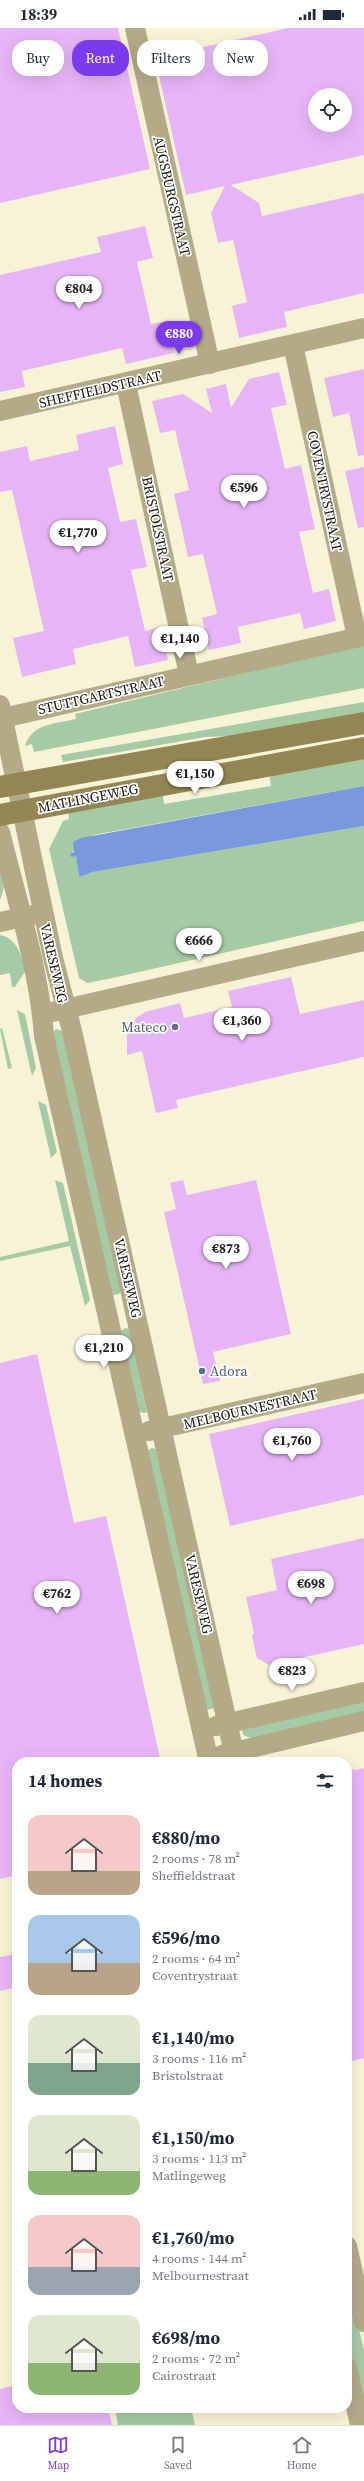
<!DOCTYPE html>
<meta charset="utf-8">
<style>
body{margin:0;font-family:"Source Serif 4",serif;background:#f6f6f7;color:#1f2937;height:100vh;display:flex;flex-direction:column;font-size:15px;white-space:nowrap}
*{box-sizing:border-box;margin:0}
p{font-size:13px;color:#747a83}
.icon{flex:none;width:22px;height:22px;fill:none;stroke:currentColor;stroke-width:2;stroke-linecap:round;stroke-linejoin:round}
.map{position:relative;flex:1;overflow:hidden}
.panel{position:absolute;left:12px;top:1729px;width:340px;height:656px;display:flex;flex-direction:column;background:#fff;border-radius:16px;box-shadow:0 4px 16px #0002}
.panel>*{flex:none}
.guide{position:absolute;left:12px;top:12px;width:340px;height:36px;display:flex;gap:8px}
.tools{position:absolute;left:308px;top:60px;display:grid;gap:8px}
.tools a{display:grid;place-items:center;width:44px;height:44px;border-radius:50%;background:#fff;box-shadow:0 4px 16px #0002;font-size:20px}
.price{position:absolute;translate:-50% -34px;padding:0 9px;border-radius:14px;background:#fff;color:#222;font-size:13px;line-height:26px;filter:drop-shadow(0 1px 2px #0008)}
.price::after{content:'';position:absolute;left:50%;top:24px;width:12px;height:9px;margin-left:-6px;background:inherit;clip-path:polygon(0 0,100% 0,50% 100%)}
.price.selected{background:#7c3aed;color:#fff}
ul{padding:0;list-style:none}
li{display:flex;align-items:center;gap:12px;height:100px;padding:0 16px}
li span{display:grid;place-items:center;flex:none;width:112px;height:80px;border-radius:12px;color:#555}
li>.icon{margin-inline-start:auto}
span .icon{width:48px;height:48px;fill:#fffc;stroke-width:1}
li b{font-size:17px}
h2{display:flex;justify-content:space-between;align-items:center;height:48px;padding:0 16px;font-size:17px}
.chip{padding:0 14px;border-radius:16px;background:#fff;box-shadow:0 4px 16px #0002;font-size:14px;line-height:36px}
.chip.selected{background:#7c3aed;color:#fff}
.status{display:flex;justify-content:space-between;align-items:center;height:28px;padding:0 20px;background:#fff;direction:ltr}
.status svg{height:11px;fill:currentColor}
.dock{display:flex;justify-content:space-around;align-items:center;height:56px;border-top:1px solid #e0e1e3;background:#fff;font-size:11px;color:#747a83}
.dock a{display:grid;justify-items:center;gap:2px}
.dock .selected{color:#7c3aed}
.map>svg:first-child{display:block}
</style>
<div class="status"><b>18:39</b><svg viewBox="0 0 49 12"><path d="M0 12V9h3v3zM5 12V6h3v6zM10 12V3h3v9zM15 12V0h3v12zM26 1h20v11H26zM47 4h2v5h-2z"/></svg></div>
<div class="map">
<svg width="364" height="2397" viewBox="0 0 364 2397">
<rect width="100%" height="100%" fill="#f8f3d7"/>
<!-- green -->
<g fill="#a6caa4">
<path d="M364,616V660L34,724L32,716L25,718C32,695 55,696 76,691L75,686Z"/>
<polygon points="364,674 364,688 255,707 205,709 63,734 61,727"/>
<polygon points="364,726 364,758 93,807 71,825 76,828 79,849 93,844 364,798 364,893 108,951 87,955 79,950 49,821 63,793 69,791 68,780 163,768 164,776 271,758 269,743"/>
<path d="M0,830C3,845 7,857 0,872Z"/>
<path d="M0,907C17,910 21,927 26,942L15,959H12L10,945L0,947Z"/>
<polygon points="17,982 25,986 36,1040 32,1048"/>
<polygon points="2,1000 12,1040 8,1041 0,1001"/>
<polygon points="57,1001 64,1004 121,1264 119,1266 113,1267 52,1004"/>
<polygon points="38,1073 46,1077 57,1124 51,1130"/>
<polygon points="55,1152 63,1155 90,1272 85,1278 70,1218 0,1233 0,1229 69,1213"/>
<polygon points="126,1300 129,1301 147,1384 144,1385 137,1383 120,1303"/>
<polygon points="152,1420 156,1421 215,1680 207,1682 146,1423"/>
<polygon points="364,1669 364,1685 251,1710 243,1707 242,1701"/>
<polygon points="347,2252 364,2322 364,2393 347,2317"/>
<polygon points="115,2380 191,2380 195,2397 118,2397"/>
</g>
<!-- water -->
<polygon fill="#7a99dc" points="364,758 364,798 93,844 79,849 76,828 71,829 70,825 74,824 73,814 81,810"/>
<!-- building -->
<g fill="#e7b5f7" fill-rule="evenodd">
<polygon points="0,0 118,0 150,141 0,175"/>
<path d="M288,0H364V127L231,157L259,175L262,188L364,165V265L284,284L287,299L239,310L232,278L247,274L233,212L218,215L211,185L225,158L186,167L155,30ZM315,67H345V97H315Z"/>
<polygon points="145,198 153,230 137,234 151,296 167,293 174,325 126,336 122,320 22,343 25,359 0,364 0,247 101,224 97,209"/>
<polygon points="364,341 364,427 358,428 349,385 333,389 324,350"/>
<polygon points="279,344 287,377 271,380 285,441 301,437 315,501 299,504 313,565 329,561 336,593 304,601 300,585 238,599 241,615 209,622 202,590 217,586 203,526 188,529 174,466 189,462 175,402 160,405 152,373 183,366 212,385 206,361 226,356 231,380 249,351"/>
<polygon points="115,398 123,436 108,440 120,494 136,491 147,539 131,542 145,603 160,599 168,632 135,639 128,608 73,621 76,636 22,649 13,610 44,603 12,462 0,464 0,424 27,418 30,433 79,422 76,407"/>
<polygon points="364,439 364,499 358,500 345,443"/>
<polygon points="291,949 300,986 364,972 364,1029 176,1072 178,1080 156,1085 142,1023 127,1027 127,1005 136,990 145,984 180,975 184,990 232,979 228,963"/>
<polygon points="183,1152 187,1167 256,1152 291,1306 213,1324 220,1353 203,1356 164,1184 176,1181 170,1155"/>
<polygon points="37,1326 74,1495 106,1488 161,1734 17,1734 17,1847 0,1851 0,1335"/>
<polygon points="364,1371 364,1467 230,1498 209,1406"/>
<polygon points="364,1510 364,1616 296,1631 294,1635 273,1639 257,1630 252,1608 254,1605 246,1569 277,1562 271,1531"/>
<polygon points="347,1740 356,1742 364,1740 364,2030 352,2033 347,2013"/>
<polygon points="17,1926 17,1959 0,1963 0,1929"/>
<polygon points="17,2357 17,2380 108,2380 112,2397 0,2397 0,2361"/>
</g>
<g fill="none" stroke-linecap="round" stroke-linejoin="round">
<!-- minor -->
<g stroke="#b3aa88" stroke-width="20">
<polyline points="135,0 210,336"/>
<polyline points="293,317 357,609"/>
<polyline points="126,356 189,647"/>
<polyline points="0,383 364,300"/>
<polyline points="0,677 53,930 72,1003 236,1734"/>
<polyline points="3,690 364,608"/>
<path d="M0,804C16,870 39,939 44,1008L209,1734"/>
<polyline points="0,894 33,887"/>
<polyline points="52,984 364,913"/>
<polyline points="149,1403 364,1355"/>
<polyline points="216,1698 364,1664"/>
<polyline points="222,1727 364,1693"/>
<polyline points="347,2218 364,2294"/>
<polyline points="347,2339 360,2397"/>
</g>
<!-- secondary -->
<g stroke="#948654" stroke-width="22">
<polyline points="0,759 364,695"/>
<polyline points="0,787 364,720"/>
</g>
</g>
<!-- markers -->
<g fill="#5c6f8a" stroke="#fff" stroke-width="1.5">
<circle cx="175" cy="999" r="4"/>
<circle cx="202" cy="1343" r="4"/>
</g>
<g text-anchor="middle" stroke-width="3.5" stroke-linejoin="round" paint-order="stroke">
<!-- street labels -->
<g font-size="14" fill="#18160c" stroke="#fff">
<text transform="translate(172 168) rotate(77)" y="5">AUGSBURGSTRAAT</text>
<text transform="translate(100 361) rotate(-13)" y="5">SHEFFIELDSTRAAT</text>
<text transform="translate(325 463) rotate(78)" y="5">COVENTRYSTRAAT</text>
<text transform="translate(158 501) rotate(78)" y="5">BRISTOLSTRAAT</text>
<text transform="translate(101 667) rotate(-13)" y="5">STUTTGARTSTRAAT</text>
<text transform="translate(88 770) rotate(-11)" y="5">MATLINGEWEG</text>
<text transform="translate(54 935) rotate(77)" y="5">VARESEWEG</text>
<text transform="translate(128 1250) rotate(77)" y="5">VARESEWEG</text>
<text transform="translate(250 1381) rotate(-13)" y="5">MELBOURNESTRAAT</text>
<text transform="translate(199 1566) rotate(77)" y="5">VARESEWEG</text>
</g>
<!-- service labels -->
<g font-size="14" fill="#4e5e75" stroke="#fff" text-anchor="end">
<text x="167" y="1004">Mateco</text>
<text x="210" y="1348" text-anchor="start">Adora</text>
</g>
</g>
</svg>
<div class="tools">
<a><svg class="icon" aria-label="locate" viewBox="0 0 24 24"><circle cx="12" cy="12" r="6"/><path d="M12 2v4M12 18v4M2 12h4M18 12h4"/></svg></a>
</div>
<b class="price" style="left:79px;top:282px">€804</b>
<b class="price selected" style="left:179px;top:327px">€880</b>
<b class="price" style="left:244px;top:481px">€596</b>
<b class="price" style="left:78px;top:526px">€1,770</b>
<b class="price" style="left:180px;top:632px">€1,140</b>
<b class="price" style="left:195px;top:767px">€1,150</b>
<b class="price" style="left:199px;top:934px">€666</b>
<b class="price" style="left:242px;top:1014px">€1,360</b>
<b class="price" style="left:226px;top:1242px">€873</b>
<b class="price" style="left:104px;top:1341px">€1,210</b>
<b class="price" style="left:292px;top:1434px">€1,760</b>
<b class="price" style="left:311px;top:1577px">€698</b>
<b class="price" style="left:57px;top:1587px">€762</b>
<b class="price" style="left:292px;top:1664px">€823</b>
<div class="guide">
<a class="chip">Buy</a>
<a class="chip selected">Rent</a>
<a class="chip">Filters</a>
<a class="chip">New</a>
</div>
<section class="panel">
<h2>14 homes<svg class="icon" aria-label="filters" viewBox="0 0 24 24"><path d="M4 7h16M4 17h16"/><circle cx="9" cy="7" r="2"/><circle cx="15" cy="17" r="2"/></svg></h2>
<ul>
<li><span style="background:linear-gradient(#f6c9c9 70%,#b9a48a 0)"><svg class="icon" aria-label="home" viewBox="0 0 24 24"><path d="M3 11l9-7 9 7M6 9v11h12V9"/></svg></span><div><b>€880/mo</b><p>2 rooms · 78 m²</p><p>Sheffieldstraat</p></div></li>
<li><span style="background:linear-gradient(#a9c7e8 60%,#b9a48a 0)"><svg class="icon" aria-label="home" viewBox="0 0 24 24"><path d="M3 11l9-7 9 7M6 9v11h12V9"/></svg></span><div><b>€596/mo</b><p>2 rooms · 64 m²</p><p>Coventrystraat</p></div></li>
<li><span style="background:linear-gradient(#dfe7d0 60%,#7fa58c 0)"><svg class="icon" aria-label="home" viewBox="0 0 24 24"><path d="M3 11l9-7 9 7M6 9v11h12V9"/></svg></span><div><b>€1,140/mo</b><p>3 rooms · 116 m²</p><p>Bristolstraat</p></div></li>
<li><span style="background:linear-gradient(#dfe7d0 70%,#8fb573 0)"><svg class="icon" aria-label="home" viewBox="0 0 24 24"><path d="M3 11l9-7 9 7M6 9v11h12V9"/></svg></span><div><b>€1,150/mo</b><p>3 rooms · 113 m²</p><p>Matlingeweg</p></div></li>
<li><span style="background:linear-gradient(#f6c9c9 65%,#9aa5b1 0)"><svg class="icon" aria-label="home" viewBox="0 0 24 24"><path d="M3 11l9-7 9 7M6 9v11h12V9"/></svg></span><div><b>€1,760/mo</b><p>4 rooms · 144 m²</p><p>Melbournestraat</p></div></li>
<li><span style="background:linear-gradient(#dfe7d0 60%,#8fb573 0)"><svg class="icon" aria-label="home" viewBox="0 0 24 24"><path d="M3 11l9-7 9 7M6 9v11h12V9"/></svg></span><div><b>€698/mo</b><p>2 rooms · 72 m²</p><p>Cairostraat</p></div></li>
</ul>
</section>
</div>
<nav class="dock">
<a class="selected"><svg class="icon" aria-label="map" viewBox="0 0 24 24"><path d="M3 6l6-2 6 2 6-2v14l-6 2-6-2-6 2zM9 4v14M15 6v14"/></svg>Map</a>
<a><svg class="icon" aria-label="saved" viewBox="0 0 24 24"><path d="M7 4h10v16l-5-4-5 4z"/></svg>Saved</a>
<a><svg class="icon" aria-label="home" viewBox="0 0 24 24"><path d="M3 11l9-7 9 7M6 9v11h12V9"/></svg>Home</a>
</nav>
